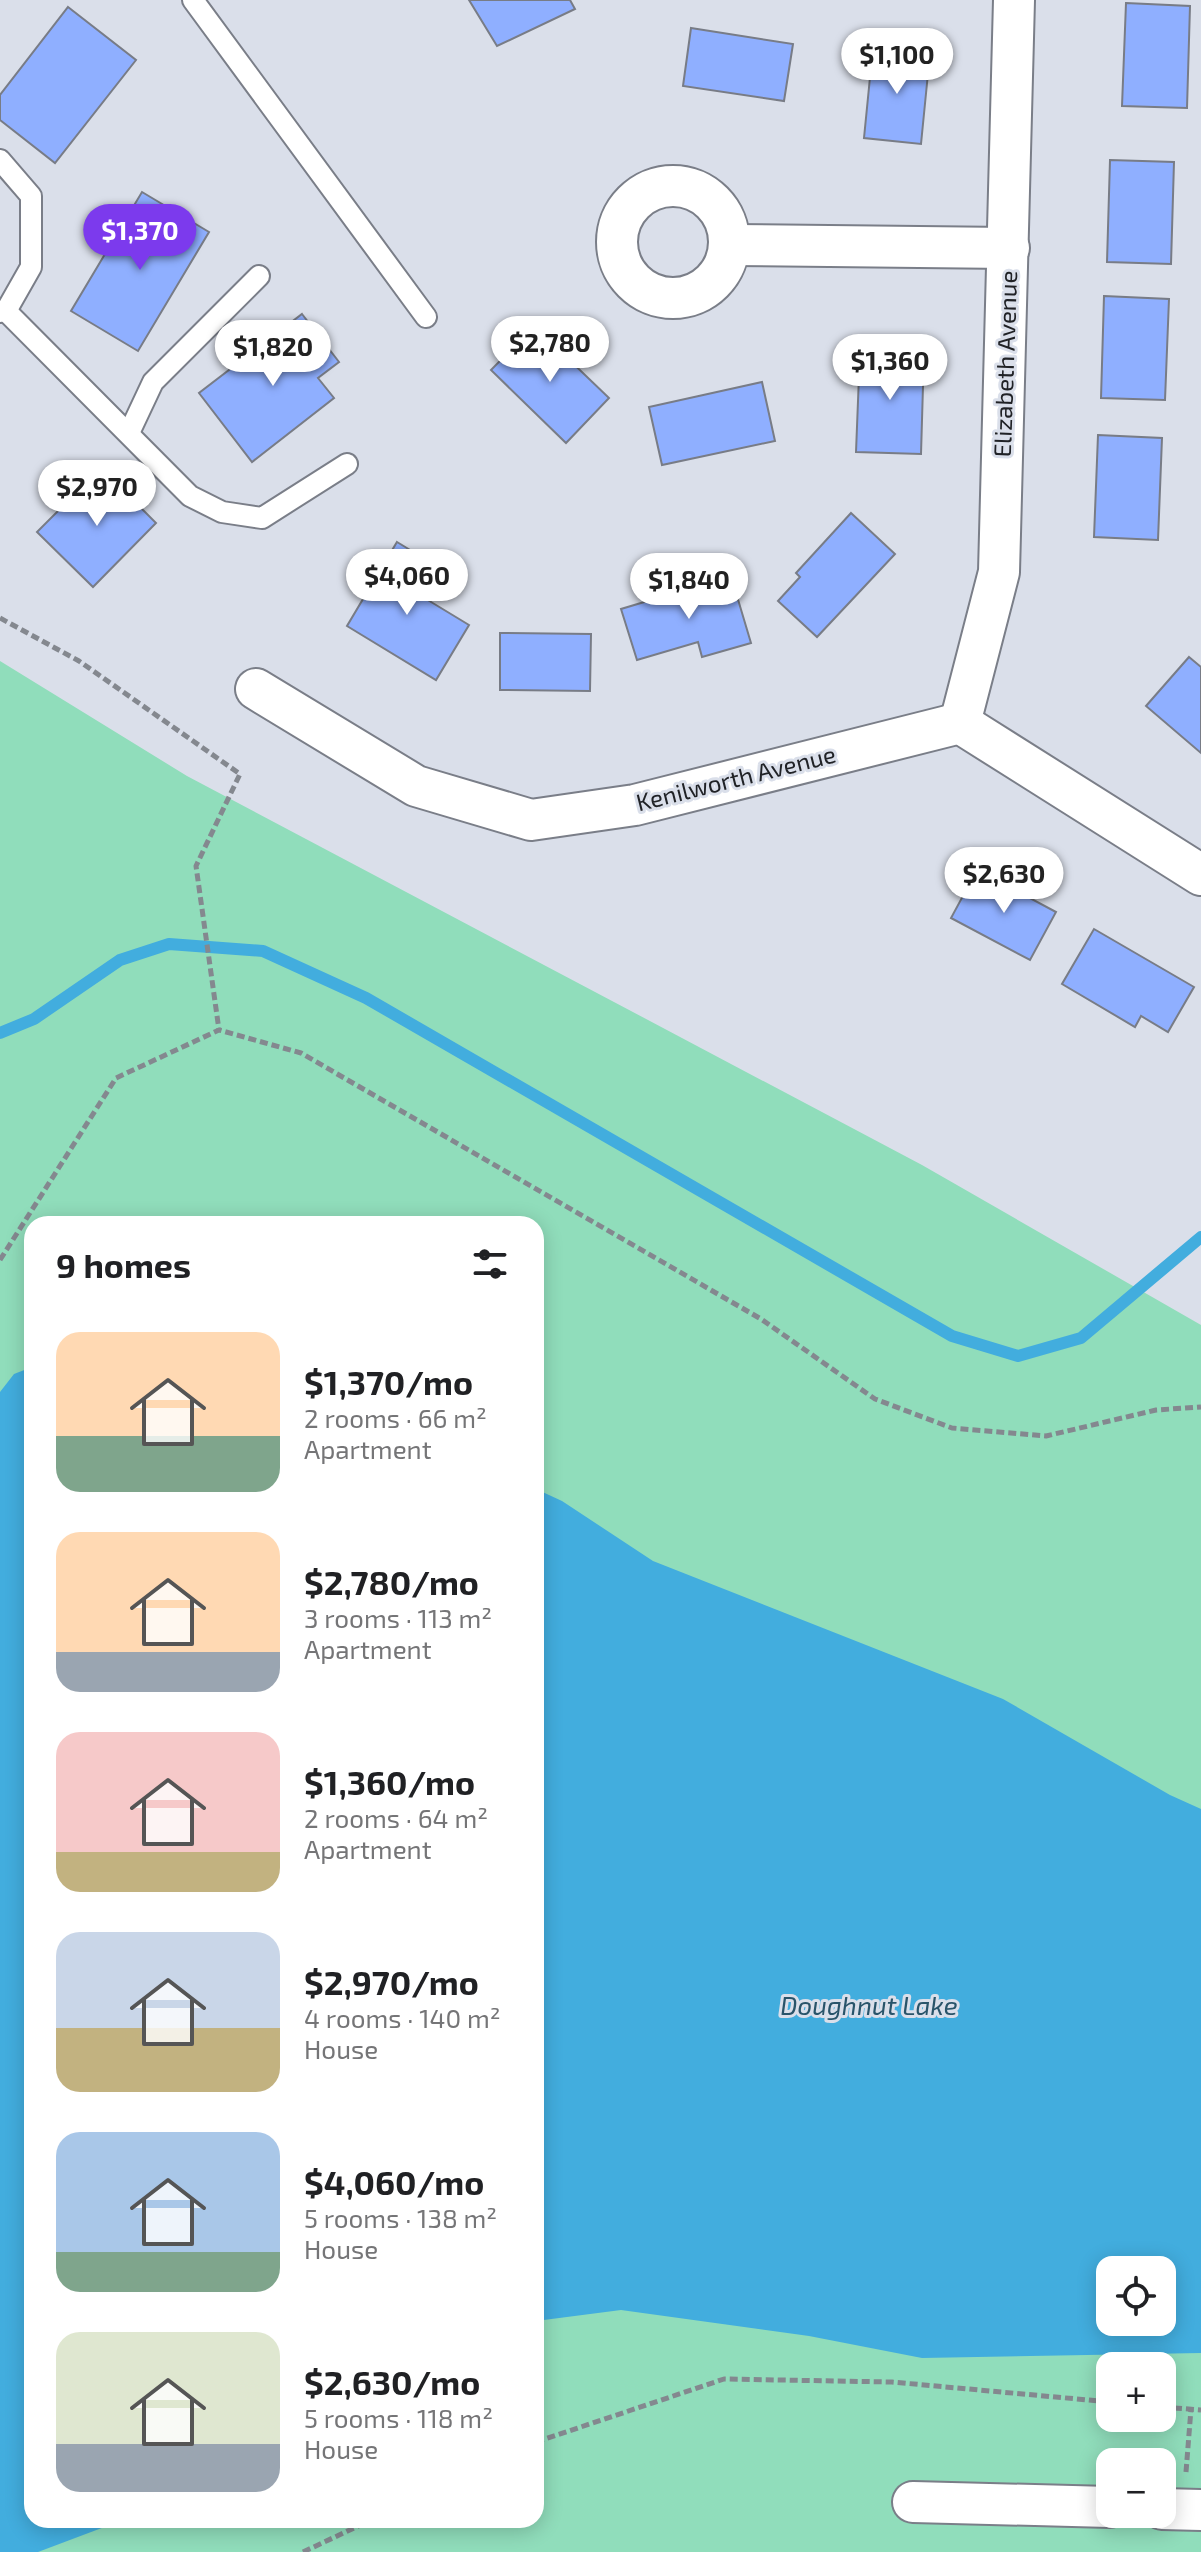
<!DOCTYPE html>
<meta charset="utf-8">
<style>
body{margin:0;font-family:"Exo 2",sans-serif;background:#f6f6f6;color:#202124;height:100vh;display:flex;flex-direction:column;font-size:30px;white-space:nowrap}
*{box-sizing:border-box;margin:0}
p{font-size:26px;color:#757577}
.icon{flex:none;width:44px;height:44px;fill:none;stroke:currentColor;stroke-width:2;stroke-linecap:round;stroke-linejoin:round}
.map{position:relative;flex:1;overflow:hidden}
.sheet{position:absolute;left:24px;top:1216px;width:520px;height:1312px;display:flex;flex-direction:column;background:#fff;border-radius:24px;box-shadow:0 4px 20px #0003}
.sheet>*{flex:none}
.controls{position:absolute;left:1096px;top:2256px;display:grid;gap:16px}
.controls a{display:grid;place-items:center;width:80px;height:80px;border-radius:16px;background:#fff;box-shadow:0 4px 20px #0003;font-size:40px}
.price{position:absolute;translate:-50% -68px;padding:0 18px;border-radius:28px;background:#fff;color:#222;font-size:26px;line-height:52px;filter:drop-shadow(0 2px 4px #0008)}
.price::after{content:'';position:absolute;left:50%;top:48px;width:24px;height:18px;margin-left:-12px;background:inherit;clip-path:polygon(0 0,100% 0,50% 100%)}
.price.selected{background:#7c3aed;color:#fff}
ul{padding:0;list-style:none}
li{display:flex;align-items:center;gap:24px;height:200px;padding:0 32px}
li span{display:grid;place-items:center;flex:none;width:224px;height:160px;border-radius:24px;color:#555}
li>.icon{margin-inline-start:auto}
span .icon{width:96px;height:96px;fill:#fffc;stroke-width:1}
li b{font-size:34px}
h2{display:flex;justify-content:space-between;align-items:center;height:96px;padding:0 32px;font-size:34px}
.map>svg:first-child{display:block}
</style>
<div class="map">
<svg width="1201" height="2552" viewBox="0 0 1201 2552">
<rect width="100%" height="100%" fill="#dadfea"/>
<!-- green -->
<path fill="#90ddbb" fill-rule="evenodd" d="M0,661L187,776L922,1165L1201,1325V2552H0ZM32,1224H536V2520H32ZM1110,2270H1162V2322H1110ZM1110,2366H1162V2418H1110ZM1110,2462H1162V2514H1110Z"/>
<!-- water -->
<g fill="#42adde" fill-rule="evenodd">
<polygon points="32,1367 32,2520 123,2520 38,2552 0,2552 0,1392 14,1374"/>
<path d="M536,1489L562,1501L653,1561L1003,1699L1170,1795L1201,1809V2353L922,2358L809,2336L621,2310L536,2321ZM1110,2270H1162V2322H1110Z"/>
</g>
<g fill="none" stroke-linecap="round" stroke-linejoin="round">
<!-- stream -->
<polyline stroke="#42adde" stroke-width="12" points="0,1033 34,1019 120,960 169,944 263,951 366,998 952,1336 1018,1356 1081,1338 1201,1237"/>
</g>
<!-- building -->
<g fill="#8fafff" stroke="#787c86" stroke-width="2">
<polygon points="469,0 570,0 575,9 497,46"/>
<polygon points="1126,3 1190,6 1187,108 1122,106"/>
<polygon points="68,7 136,60 55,163 0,120 0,95"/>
<polygon points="691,28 793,44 784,101 683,86"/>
<polygon points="873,47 930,53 921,144 864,138"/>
<polygon points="1110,160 1174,162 1171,264 1107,262"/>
<polygon points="142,192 209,232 138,351 71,311"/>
<polygon points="1104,296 1169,299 1165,400 1101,398"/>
<polygon points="302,314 339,362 318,378 334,398 252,462 199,393"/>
<polygon points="534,326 609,398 566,443 491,370"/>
<polygon points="860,350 924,352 921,454 856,452"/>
<polygon points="762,382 775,441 662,465 649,407"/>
<polygon points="1098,435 1162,438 1158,540 1094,537"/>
<polygon points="101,468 156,523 93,587 37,532"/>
<polygon points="851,513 895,554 817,637 778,601 800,577 796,573"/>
<polygon points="397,542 425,559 408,588 469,625 436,680 347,626"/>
<polygon points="731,576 751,643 702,657 698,642 637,660 621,609"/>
<polygon points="500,633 591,634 590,691 500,690"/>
<polygon points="1189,657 1201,667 1201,753 1146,706"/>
<polygon points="977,870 1056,912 1030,960 951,918"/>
<polygon points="1094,929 1194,987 1168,1032 1141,1016 1135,1027 1062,984"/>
</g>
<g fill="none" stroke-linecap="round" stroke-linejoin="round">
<defs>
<g id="lane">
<polyline points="193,0 426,317"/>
<polyline points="0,160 31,196 31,267 6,311 0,312"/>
<polyline points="6,311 190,496 222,512 262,518 347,464"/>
<polyline points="129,433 153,382 259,276"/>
</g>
<g id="street">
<circle cx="673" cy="242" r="56"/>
<polyline points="730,245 1009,248"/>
<polyline points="256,689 416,786 531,820 635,805 960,723 1201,875"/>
<polyline points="960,723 999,572 1014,0"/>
<polyline points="913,2502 1110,2507"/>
<polyline points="1162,2509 1201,2510"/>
</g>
</defs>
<!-- lane casing -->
<use href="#lane" stroke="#7a7e88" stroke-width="24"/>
<!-- street casing -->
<use href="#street" stroke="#7a7e88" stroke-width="44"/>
<!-- path -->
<g stroke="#84888f" stroke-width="5" stroke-dasharray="8 4" stroke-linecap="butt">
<polyline points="0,618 79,661 240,774 196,866 219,1030"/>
<polyline points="0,1260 116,1078 219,1030 301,1053 761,1319 875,1399 952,1428 1046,1436 1156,1410 1201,1407"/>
<polyline points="1162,2407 1201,2410"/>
<polyline points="536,2442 724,2379 892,2382 1110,2402"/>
<polyline points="1186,2472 1191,2409"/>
<polyline points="303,2552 371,2520"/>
</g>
<!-- lane -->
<use href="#lane" stroke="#fff" stroke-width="20"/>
<!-- street -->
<use href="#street" stroke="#fff" stroke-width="40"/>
</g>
<g text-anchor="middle" stroke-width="6" stroke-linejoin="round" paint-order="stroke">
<!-- street labels -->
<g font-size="24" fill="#202226" stroke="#dadfea">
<text transform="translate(1006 364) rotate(-88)" y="8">Elizabeth Avenue</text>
<text transform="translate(736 779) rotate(-14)" y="8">Kenilworth Avenue</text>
</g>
<!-- water labels -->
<g font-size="26" font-style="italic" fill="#29546a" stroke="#dadfea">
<text x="869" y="2015">Doughnut Lake</text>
</g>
</g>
</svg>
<div class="controls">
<a><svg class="icon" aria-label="locate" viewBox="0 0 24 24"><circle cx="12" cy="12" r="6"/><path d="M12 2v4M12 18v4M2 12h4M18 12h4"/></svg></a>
<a>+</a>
<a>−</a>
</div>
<b class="price" style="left:897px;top:96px">$1,100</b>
<b class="price selected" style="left:140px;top:272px">$1,370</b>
<b class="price" style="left:550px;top:384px">$2,780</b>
<b class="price" style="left:273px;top:388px">$1,820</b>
<b class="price" style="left:890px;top:402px">$1,360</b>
<b class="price" style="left:97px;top:528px">$2,970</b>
<b class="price" style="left:407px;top:617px">$4,060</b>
<b class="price" style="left:689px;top:621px">$1,840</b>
<b class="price" style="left:1004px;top:915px">$2,630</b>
<section class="sheet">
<h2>9 homes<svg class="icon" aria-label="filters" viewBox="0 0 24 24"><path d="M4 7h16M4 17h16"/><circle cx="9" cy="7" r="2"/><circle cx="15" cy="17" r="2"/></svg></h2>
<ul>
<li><span style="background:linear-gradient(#ffd9b3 65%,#7fa58c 0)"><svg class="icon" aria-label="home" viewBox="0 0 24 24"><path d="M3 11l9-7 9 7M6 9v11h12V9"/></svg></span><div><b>$1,370/mo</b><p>2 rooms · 66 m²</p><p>Apartment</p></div></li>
<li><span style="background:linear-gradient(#ffd9b3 75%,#9aa5b1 0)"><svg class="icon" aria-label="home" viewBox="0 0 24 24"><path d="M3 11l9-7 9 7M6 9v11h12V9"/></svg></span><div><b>$2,780/mo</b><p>3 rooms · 113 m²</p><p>Apartment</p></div></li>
<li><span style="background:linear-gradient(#f6c9c9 75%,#c2b280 0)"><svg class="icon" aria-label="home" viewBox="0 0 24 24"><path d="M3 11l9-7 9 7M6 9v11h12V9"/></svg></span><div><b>$1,360/mo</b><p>2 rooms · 64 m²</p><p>Apartment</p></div></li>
<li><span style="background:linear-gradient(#c9d6e8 60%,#c2b280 0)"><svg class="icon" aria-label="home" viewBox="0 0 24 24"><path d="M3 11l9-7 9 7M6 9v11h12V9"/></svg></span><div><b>$2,970/mo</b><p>4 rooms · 140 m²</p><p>House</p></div></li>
<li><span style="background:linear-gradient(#a9c7e8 75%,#7fa58c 0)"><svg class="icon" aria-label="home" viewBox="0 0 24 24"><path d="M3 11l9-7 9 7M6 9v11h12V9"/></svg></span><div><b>$4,060/mo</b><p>5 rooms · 138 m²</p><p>House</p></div></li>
<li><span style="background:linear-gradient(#dfe7d0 70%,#9aa5b1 0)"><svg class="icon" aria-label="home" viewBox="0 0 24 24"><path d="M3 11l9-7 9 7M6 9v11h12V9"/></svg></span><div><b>$2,630/mo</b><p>5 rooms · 118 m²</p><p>House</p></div></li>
</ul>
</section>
</div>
